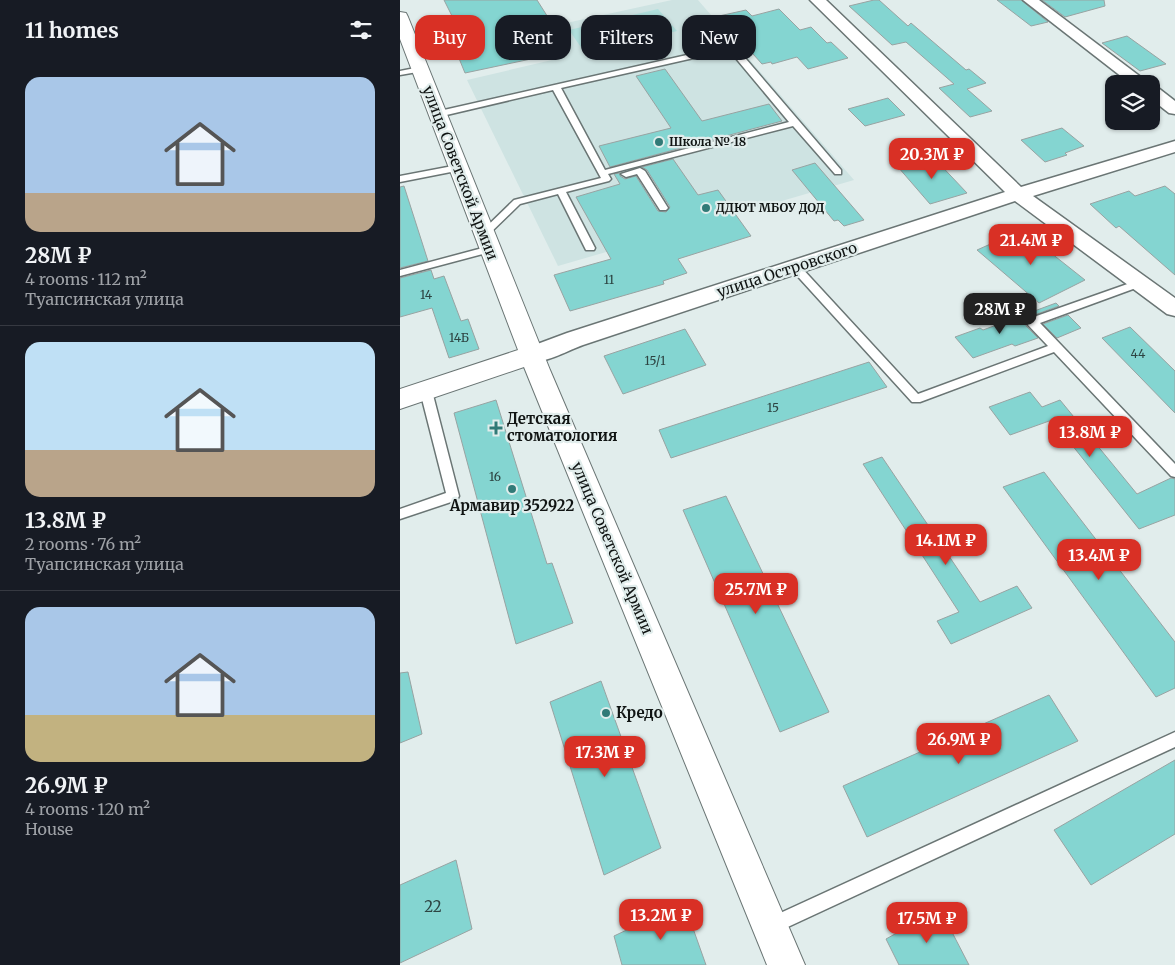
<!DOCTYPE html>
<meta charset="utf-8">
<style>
body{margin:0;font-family:Merriweather,serif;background:#20242c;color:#f1f3f6;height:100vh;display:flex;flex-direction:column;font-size:19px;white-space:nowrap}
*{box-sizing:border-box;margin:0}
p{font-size:16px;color:#9ea1a6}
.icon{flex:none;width:28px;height:28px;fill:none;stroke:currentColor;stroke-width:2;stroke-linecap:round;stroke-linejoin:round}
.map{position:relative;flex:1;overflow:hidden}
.drawer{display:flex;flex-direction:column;background:#171b24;width:400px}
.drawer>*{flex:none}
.guide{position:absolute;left:15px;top:15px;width:475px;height:45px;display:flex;gap:10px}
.fabs{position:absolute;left:705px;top:75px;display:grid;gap:10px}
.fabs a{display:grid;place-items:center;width:55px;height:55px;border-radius:10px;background:#171b24;box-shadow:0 1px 4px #0004;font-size:25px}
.price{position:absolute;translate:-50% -42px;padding:0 11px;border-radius:10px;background:#d93025;color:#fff;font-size:16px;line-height:32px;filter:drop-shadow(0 1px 2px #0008)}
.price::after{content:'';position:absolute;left:50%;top:30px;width:15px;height:11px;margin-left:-8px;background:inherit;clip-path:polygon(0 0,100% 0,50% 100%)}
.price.on{background:#222;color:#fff}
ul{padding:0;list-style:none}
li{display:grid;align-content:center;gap:10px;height:265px;padding:0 25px}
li+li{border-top:1px solid #363941}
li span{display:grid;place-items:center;height:155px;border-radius:15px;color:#555}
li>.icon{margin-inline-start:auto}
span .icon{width:90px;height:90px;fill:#fffc;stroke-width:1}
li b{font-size:21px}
h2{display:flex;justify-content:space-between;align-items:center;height:60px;padding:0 25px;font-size:21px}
.tag{padding:0 18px;border-radius:15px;background:#171b24;box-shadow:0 1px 4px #0004;font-size:18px;line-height:45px}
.tag.on{background:#d93025;color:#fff}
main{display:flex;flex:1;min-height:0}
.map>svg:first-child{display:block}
</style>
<main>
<section class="drawer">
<h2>11 homes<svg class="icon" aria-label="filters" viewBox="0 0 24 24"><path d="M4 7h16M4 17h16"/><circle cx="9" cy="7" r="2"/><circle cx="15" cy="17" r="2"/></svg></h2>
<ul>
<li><span style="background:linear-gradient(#a9c7e8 75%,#b9a48a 0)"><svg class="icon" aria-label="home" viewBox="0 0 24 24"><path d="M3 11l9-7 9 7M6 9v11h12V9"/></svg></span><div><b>28M ₽</b><p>4 rooms · 112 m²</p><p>Туапсинская улица</p></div></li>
<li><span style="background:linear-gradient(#bfe0f5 70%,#b9a48a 0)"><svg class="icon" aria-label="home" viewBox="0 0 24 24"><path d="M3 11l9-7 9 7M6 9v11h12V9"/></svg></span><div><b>13.8M ₽</b><p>2 rooms · 76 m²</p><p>Туапсинская улица</p></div></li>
<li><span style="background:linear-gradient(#a9c7e8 70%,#c2b280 0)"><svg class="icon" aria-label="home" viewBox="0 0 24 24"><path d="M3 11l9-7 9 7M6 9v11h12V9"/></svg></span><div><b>26.9M ₽</b><p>4 rooms · 120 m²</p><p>House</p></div></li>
</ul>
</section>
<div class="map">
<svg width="775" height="965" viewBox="0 0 775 965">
<rect width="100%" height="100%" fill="#e1edec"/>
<!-- built -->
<polygon fill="#cee3e2" points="272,0 298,0 454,180 158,266 67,80 152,60 134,30"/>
<!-- green -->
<polygon fill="#b1e0dd" points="258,9 277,31 185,53 169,30"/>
<!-- building -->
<g fill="#84d5d1" stroke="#98a3a2">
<polygon points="44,0 137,0 151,22 130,27 145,56 65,73 56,51 68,48"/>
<polygon points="474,0 479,0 508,26 511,23 566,70 569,69 586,83 567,89 592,111 570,117 539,88 554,84 506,42 492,45 449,6"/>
<polygon points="597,0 621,0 648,22 631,26"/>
<polygon points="642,0 704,0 705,6 665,17"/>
<polygon points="379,9 400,30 411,27 427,43 431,42 448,58 408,69 397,57 372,64 371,62 362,64 319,16 346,10 352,16"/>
<polygon points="727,36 766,64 740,71 702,43"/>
<polygon points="265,69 302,121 369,104 382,121 210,167 199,146 271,128 236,76"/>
<polygon points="488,98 505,115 465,126 448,109"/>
<polygon points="662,128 684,146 665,153 667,155 645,162 621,140"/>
<polygon points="533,157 567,193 530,204 498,167"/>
<polygon points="273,159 298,195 318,190 351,236 278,259 287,273 263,281 264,284 170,311 154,275 211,259 176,197 220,184 214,174 220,173 220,176 225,179 236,176 258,211 266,212 270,207 247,170 242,167"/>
<polygon points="415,163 464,220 444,226 438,220 434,221 392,170"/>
<polygon points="4,186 28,261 0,268 0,187"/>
<polygon points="765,186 775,194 775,275 719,226 716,228 690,204 729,191 735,196"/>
<polygon points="622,230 685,280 639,303 577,250"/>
<polygon points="31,270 34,279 44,276 61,321 68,319 79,349 49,358 32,308 0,317 0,278"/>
<polygon points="656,303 659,306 626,318 626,326 638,338 615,346 612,344 573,358 555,337 580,328 583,330"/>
<polygon points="668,315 681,328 657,338 643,324"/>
<polygon points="730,327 775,371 775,413 702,338"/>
<polygon points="285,329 306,365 223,394 204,356"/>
<polygon points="469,362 487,387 271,458 259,430"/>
<polygon points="630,392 642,407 660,400 737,494 771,478 775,479 775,515 739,529 652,420 610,435 589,407"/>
<polygon points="96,400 147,564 152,563 173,623 116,644 54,413"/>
<polygon points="482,457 580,602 617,586 632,608 551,644 537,621 559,612 463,464"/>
<polygon points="644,472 775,642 775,688 756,697 603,487"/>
<polygon points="326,496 429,712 380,732 283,510"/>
<polygon points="8,672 22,734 0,743 0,673"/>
<polygon points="201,681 261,848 204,875 150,702"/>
<polygon points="649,695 678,741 467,837 443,786"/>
<polygon points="775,760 775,834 691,885 654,830"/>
<polygon points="56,860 72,929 0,963 0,885"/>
<polygon points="284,903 306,965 222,965 214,936"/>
<polygon points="540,909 569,965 499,965 486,939"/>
</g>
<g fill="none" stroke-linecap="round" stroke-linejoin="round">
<defs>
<g id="lane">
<path d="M331,45H334L441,170V174H435L393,126L208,174L211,179L209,181L166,192L195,248L194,250H186L158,194L120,204L87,236H81V232L114,200L201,178L153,90L38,117L34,114L35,112ZM329,50L389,122L205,170L161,88Z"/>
<polygon points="20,67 24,69 23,71 0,75 0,71"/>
<polygon points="58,165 61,166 61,170 0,182 0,176"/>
<polygon points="240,168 245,171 268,208 266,210 260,210 237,174 226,177 221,174"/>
<polygon points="90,246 95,249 94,251 0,276 0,270"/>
<polygon points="395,264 399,265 518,394 648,346 628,325 627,322 628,319 736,281 744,281 745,283 744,285 640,323 775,464 775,477 771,476 654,352 520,402 512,402 391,269 391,265"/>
<polygon points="26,387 32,391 59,496 57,500 0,519 0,509 46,493 20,391"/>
<polygon points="775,732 775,747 377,932 371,935 365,932 362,926 365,920"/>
</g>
<g id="street">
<path d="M410,0H426L621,187L775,141V152L633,196L775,298V316L767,314L615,201L183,345C166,351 142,366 124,361L121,355L124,349L167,333L605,192Z"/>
<polygon points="623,0 639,0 750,84 731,84"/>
<polygon points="751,86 757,87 775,101 775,114 769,113 751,99"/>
</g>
<polygon id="secondary" points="0,12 6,13 8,17 150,370 405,965 367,965 124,367 0,409 0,389 118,350 0,39"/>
</defs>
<!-- lane casing -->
<use href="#lane" stroke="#6a7574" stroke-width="3"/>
<!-- street casing -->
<use href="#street" stroke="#6a7574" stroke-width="3"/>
<!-- secondary casing -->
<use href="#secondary" stroke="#6a7574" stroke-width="2"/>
<!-- lane -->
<use href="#lane" fill="#fff" fill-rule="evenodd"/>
<!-- street -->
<use href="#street" fill="#fff" fill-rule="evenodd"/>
<!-- secondary -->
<use href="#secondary" fill="#fff" fill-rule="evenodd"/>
</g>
<!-- markers -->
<g fill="#317a77" stroke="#e1edec" stroke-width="2">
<circle cx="259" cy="142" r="5"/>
<circle cx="306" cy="208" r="5"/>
<path d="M93.5 420.5h5v5h5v5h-5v5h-5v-5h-5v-5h5z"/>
<circle cx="112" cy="489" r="5"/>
<circle cx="206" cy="713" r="5"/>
</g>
<g text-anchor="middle" stroke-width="4.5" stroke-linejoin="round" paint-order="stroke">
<!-- far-poi labels -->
<g font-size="12" font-weight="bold" fill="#101413" stroke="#e1edec" text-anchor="start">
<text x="269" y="146">Школа № 18</text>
<text x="316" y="212">ДДЮТ МБОУ ДОД</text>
</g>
<!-- number labels -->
<g font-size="12" fill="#2d4442">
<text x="209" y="284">11</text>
<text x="26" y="299">14</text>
<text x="59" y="342">14Б</text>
<text x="738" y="358">44</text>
<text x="255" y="365">15/1</text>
<text x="373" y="412">15</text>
<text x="95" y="481">16</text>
</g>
<!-- street labels -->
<g font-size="15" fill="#101413" stroke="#e1edec">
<text transform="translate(60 173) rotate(69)" y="5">улица Советской Армии</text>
<text transform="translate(387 270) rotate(-18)" y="5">улица Островского</text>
<text transform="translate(212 548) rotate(67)" y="5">улица Советской Армии</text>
</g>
<!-- poi labels -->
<g font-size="15" font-weight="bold" fill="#101413" stroke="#e1edec" text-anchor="start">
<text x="107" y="424">Детская<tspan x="107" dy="17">стоматология</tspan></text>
<text x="112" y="511" text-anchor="middle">Армавир 352922</text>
<text x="216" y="718">Кредо</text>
</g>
<!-- near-number labels -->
<g font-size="15" fill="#2d4442">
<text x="33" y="912">22</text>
</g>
</g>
</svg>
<div class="fabs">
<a><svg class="icon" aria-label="layers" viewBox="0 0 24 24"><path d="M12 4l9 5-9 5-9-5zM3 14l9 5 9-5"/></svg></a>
</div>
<b class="price" style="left:532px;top:180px">20.3M ₽</b>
<b class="price" style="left:631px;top:266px">21.4M ₽</b>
<b class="price on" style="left:600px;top:335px">28M ₽</b>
<b class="price" style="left:690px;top:458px">13.8M ₽</b>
<b class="price" style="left:546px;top:566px">14.1M ₽</b>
<b class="price" style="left:699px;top:581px">13.4M ₽</b>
<b class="price" style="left:356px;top:615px">25.7M ₽</b>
<b class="price" style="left:559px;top:765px">26.9M ₽</b>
<b class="price" style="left:205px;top:778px">17.3M ₽</b>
<b class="price" style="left:261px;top:941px">13.2M ₽</b>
<b class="price" style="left:527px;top:944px">17.5M ₽</b>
<div class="guide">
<a class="tag on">Buy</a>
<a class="tag">Rent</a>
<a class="tag">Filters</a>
<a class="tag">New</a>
</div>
</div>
</main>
